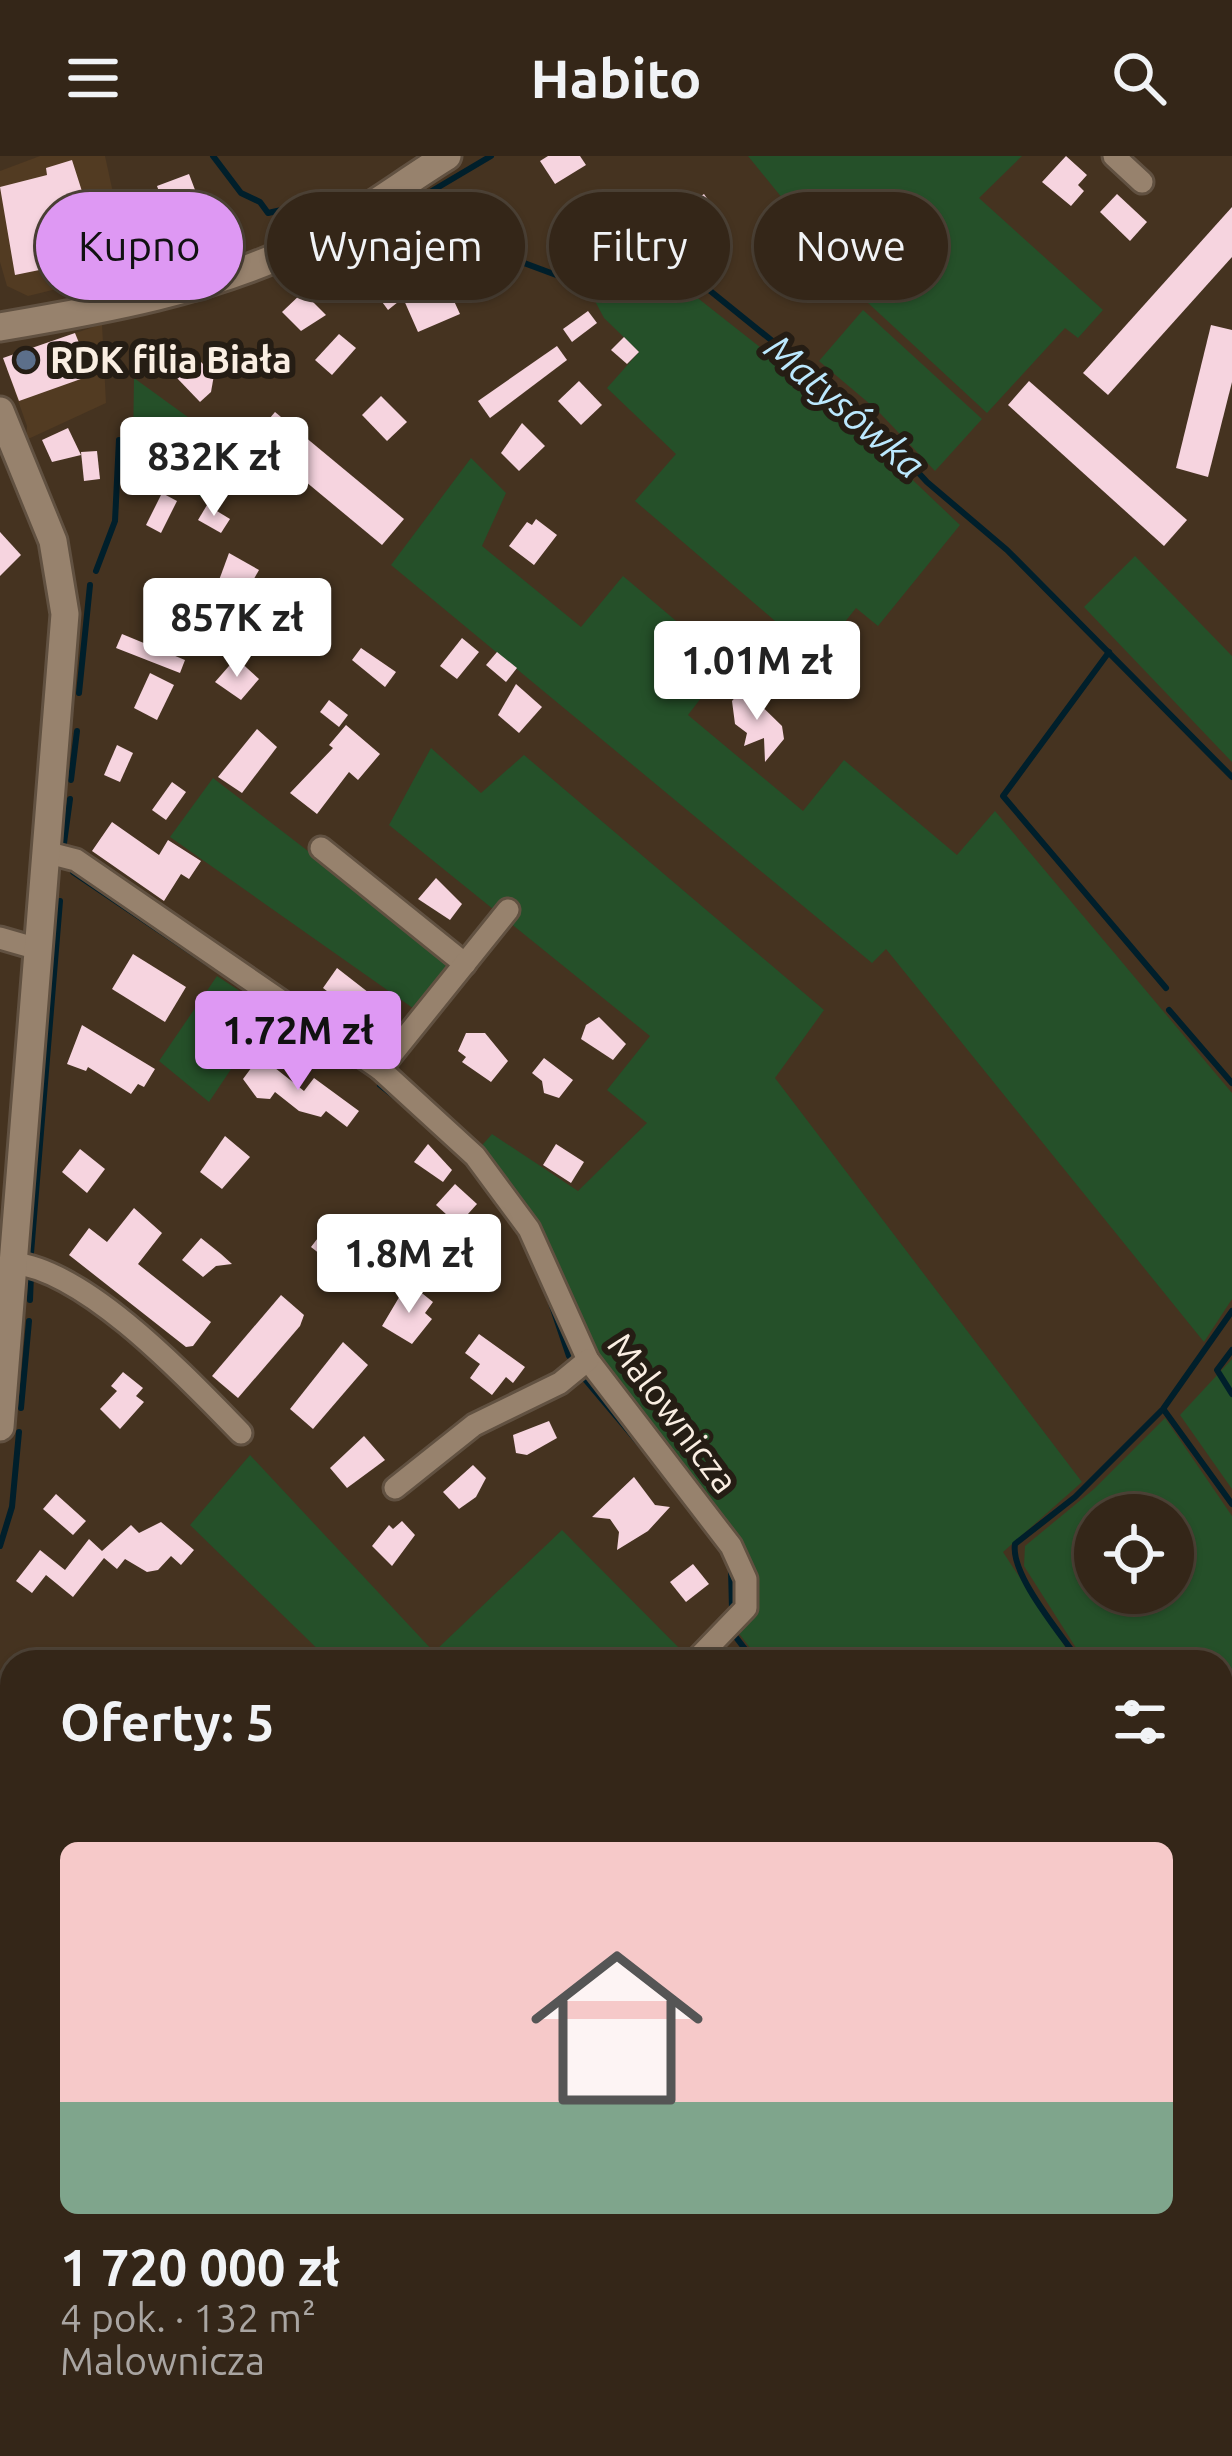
<!DOCTYPE html>
<html lang="pl">
<meta charset="utf-8">
<style>
body{margin:0;font-family:Ubuntu,sans-serif;background:#3c2e21;color:#f1f3f6;height:100vh;display:flex;flex-direction:column;font-size:45px;white-space:nowrap}
*{box-sizing:border-box;margin:0}
p{font-size:39px;color:#a9a5a2}
.icon{flex:none;width:66px;height:66px;fill:none;stroke:currentColor;stroke-width:2;stroke-linecap:round;stroke-linejoin:round}
.map{position:relative;flex:1;overflow:hidden}
.panel{position:absolute;left:0px;top:1494px;width:1233px;height:807px;display:flex;flex-direction:column;background:#342618;border-radius:36px 36px 0 0;box-shadow:0 3px 9px #0004,0 0 0 3px #4e4337}
.panel>*{flex:none}
.banner{position:absolute;left:36px;top:36px;width:1161px;height:108px;display:flex;gap:24px}
.fabs{position:absolute;left:1074px;top:1338px;display:grid;gap:24px}
.fabs a{display:grid;place-items:center;width:120px;height:120px;border-radius:50%;background:#342618;box-shadow:0 3px 9px #0004,0 0 0 3px #4e4337;font-size:60px}
.price{position:absolute;translate:-50% -102px;padding:0 27px;border-radius:12px;background:#fff;color:#222;font-size:39px;line-height:78px;filter:drop-shadow(0 3px 6px #0008)}
.price::after{content:'';position:absolute;left:50%;top:72px;width:36px;height:27px;margin-left:-18px;background:inherit;clip-path:polygon(0 0,100% 0,50% 100%)}
.price.current{background:#de98f3;color:#111}
ul{padding:0;list-style:none}
li{display:grid;align-content:center;gap:24px;height:636px;padding:0 60px}
li span{display:grid;place-items:center;height:372px;border-radius:18px;color:#555}
li>.icon{margin-inline-start:auto}
span .icon{width:216px;height:216px;fill:#fffc;stroke-width:1}
li b{font-size:51px}
h2{display:flex;justify-content:space-between;align-items:center;height:144px;padding:0 60px;font-size:51px}
.tag{padding:0 42px;border-radius:54px;background:#342618;box-shadow:0 3px 9px #0004,0 0 0 3px #4e4337;font-size:42px;line-height:108px}
.tag.current{background:#de98f3;color:#111}
header{display:flex;justify-content:space-between;align-items:center;height:156px;padding:0 60px;background:#342618;font-size:54px;font-weight:600}
.map>svg:first-child{display:block}
</style>
<header><svg class="icon" aria-label="menu" viewBox="0 0 24 24"><path d="M4 6h16M4 12h16M4 18h16"/></svg>Habito<svg class="icon" aria-label="search" viewBox="0 0 24 24"><circle cx="10" cy="10" r="6"/><path d="M15 15l6 6"/></svg></header>
<div class="map">
<svg width="1232" height="2300" viewBox="0 0 1232 2300">
<rect width="100%" height="100%" fill="#453320"/>
<!-- built -->
<g fill="#523b22">
<polygon points="40,0 105,0 130,115 28,140 7,130 0,106 0,15"/>
<polygon points="102,168 106,247 26,284 27,270 3,202"/>
</g>
<!-- green -->
<g fill="#255029" fill-rule="evenodd">
<polygon points="748,0 1022,0 979,42 1103,154 1078,182 1065,172 987,257 867,146"/>
<polygon points="652,106 836,251 960,369 878,470 856,452 817,501 635,345 676,298 607,232 639,196 604,162 587,130 634,107"/>
<polygon points="863,154 982,263 935,315 877,254 819,205"/>
<polygon points="134,222 236,296 205,344 133,290"/>
<polygon points="471,302 506,337 482,390 581,471 623,420 727,508 688,559 803,655 844,604 957,699 995,655 1232,937 1232,1143 1204,1186 886,793 872,807 391,409"/>
<polygon points="1135,400 1232,500 1232,606 1084,451"/>
<polygon points="431,592 481,637 524,599 824,854 775,922 1082,1326 1003,1396 1075,1506 761,1506 737,1475 754,1431 597,1206 477,995 492,978 578,1035 647,967 607,934 650,880 389,669"/>
<polygon points="213,622 456,809 417,855 170,681"/>
<polygon points="217,820 270,855 209,946 159,905"/>
<polygon points="1232,1203 1232,1333 1180,1259"/>
<path d="M1165,1262L1232,1360V1710L1221,1695V1506H1085L1024,1410L1025,1390L1094,1333ZM1095,1359H1173V1437H1095Z"/>
<polygon points="250,1299 434,1496 562,1374 684,1497 675,1506 331,1506 190,1369"/>
<polygon points="1221,1709 1232,1723 1232,2135 1221,2140"/>
<polygon points="0,1971 12,1982 12,2069 0,2058 6,2019 0,2014"/>
<polygon points="706,2289 1143,2289 1146,2300 717,2300"/>
</g>
<g fill="none" stroke-linecap="round" stroke-linejoin="round">
<!-- stream -->
<g stroke="#001f2b" stroke-width="6">
<polyline points="213,0 241,37 260,46 268,57 322,45 347,49"/>
<polyline points="385,55 567,123 576,123 629,90 667,100 869,263 927,326 1007,394 1232,621"/>
<polyline points="393,58 491,0"/>
<polyline points="96,415 115,365 119,284"/>
<polyline points="1109,496 1003,640 1166,832"/>
<polyline points="79,537 90,429"/>
<polyline points="71,624 77,575"/>
<polyline points="64,687 70,643"/>
<polyline points="73,716 209,808"/>
<polyline points="1169,854 1232,927"/>
<polyline points="300,871 352,910"/>
<polyline points="380,929 399,944"/>
<polyline points="31,1097 60,745"/>
<polyline points="549,1141 569,1200"/>
<polyline points="30,1144 31,1118"/>
<polyline points="1232,1194 1217,1214 1232,1238"/>
<polyline points="584,1222 643,1292"/>
<polyline points="21,1252 29,1165"/>
<polyline points="1164,1254 1232,1348"/>
<polyline points="0,1390 12,1351 19,1276"/>
<polyline points="731,1413 732,1453"/>
<polyline points="735,1480 755,1506"/>
<path d="M1080,1506C1062,1479 1010,1419 1015,1388L1075,1341L1163,1253L1232,1155"/>
<polyline points="0,1542 12,1550"/>
<polyline points="1221,1706 1232,1721"/>
<polyline points="0,1940 12,1907"/>
</g>
</g>
<!-- building -->
<g fill="#f6d4df">
<polygon points="548,0 580,0 586,9 555,28 540,5"/>
<polygon points="1066,0 1087,19 1078,29 1084,35 1071,50 1042,26"/>
<polygon points="72,4 103,101 15,119 0,31 47,19 46,12"/>
<polygon points="189,18 203,55 221,48 231,78 159,101 150,73 170,66 157,30"/>
<polygon points="633,33 640,45 625,56 617,43"/>
<polygon points="704,38 717,57 705,65 692,46"/>
<polygon points="1117,38 1147,66 1130,85 1100,56"/>
<polygon points="1232,51 1232,101 1108,239 1083,217"/>
<polygon points="394,109 403,121 408,117 431,146 443,121 460,158 418,176 403,142 388,154 369,128"/>
<polygon points="303,136 326,159 301,175 282,156"/>
<polygon points="588,155 597,167 572,186 563,173"/>
<polygon points="1211,169 1232,174 1232,226 1208,321 1176,312"/>
<polygon points="75,177 92,219 19,245 3,202"/>
<polygon points="339,178 356,192 332,219 315,204"/>
<polygon points="624,181 639,196 627,208 611,194"/>
<polygon points="557,190 567,204 490,262 478,245"/>
<polygon points="197,202 214,219 211,236 200,246 176,221"/>
<polygon points="579,225 602,249 581,269 558,245"/>
<polygon points="1029,225 1187,364 1164,390 1008,249"/>
<polygon points="381,240 407,266 387,285 362,259"/>
<polygon points="275,256 404,363 382,389 253,282"/>
<polygon points="522,267 545,290 519,315 501,297"/>
<polygon points="68,272 81,299 52,306 42,284"/>
<polygon points="97,295 100,323 84,325 81,296"/>
<polygon points="162,337 177,345 161,377 146,369"/>
<polygon points="207,349 230,363 221,377 198,364"/>
<polygon points="536,363 557,379 534,409 509,390 527,366 532,369"/>
<polygon points="0,376 21,399 0,420"/>
<polygon points="229,397 259,414 243,442 218,427"/>
<polygon points="122,478 185,504 180,517 116,492"/>
<polygon points="462,482 479,496 457,523 440,510"/>
<polygon points="361,492 396,516 385,531 352,504"/>
<polygon points="497,496 517,512 506,526 486,509"/>
<polygon points="236,502 259,523 241,544 215,526"/>
<polygon points="150,517 174,529 157,564 134,552"/>
<polygon points="516,528 542,551 519,577 498,559"/>
<polygon points="743,532 782,570 784,583 765,606 764,582 744,590 747,577 735,568 732,545"/>
<polygon points="329,544 348,559 339,571 320,556"/>
<polygon points="346,569 380,598 358,624 349,616 317,658 290,637 333,592 329,589"/>
<polygon points="257,573 277,591 242,637 218,621"/>
<polygon points="117,589 133,597 120,626 104,619"/>
<polygon points="172,626 186,636 166,664 152,654"/>
<polygon points="112,666 159,699 168,684 201,705 189,723 181,718 164,745 92,695"/>
<polygon points="436,722 462,748 450,764 418,743"/>
<polygon points="133,798 186,831 165,866 112,833"/>
<polygon points="337,812 373,840 359,860 323,832"/>
<polygon points="599,861 626,888 613,904 581,883 586,869"/>
<polygon points="82,869 155,913 144,931 138,928 131,938 88,911 86,915 67,908"/>
<polygon points="466,877 485,877 508,905 491,926 462,906 466,901 458,895"/>
<polygon points="260,900 304,935 314,922 359,955 347,971 326,955 321,961 299,955 275,936 270,943 257,942 243,923"/>
<polygon points="544,902 573,924 559,942 544,937 542,925 532,917"/>
<polygon points="225,980 250,1001 222,1033 200,1016"/>
<polygon points="428,988 452,1014 443,1026 414,1006"/>
<polygon points="556,988 584,1006 571,1027 543,1009"/>
<polygon points="80,993 105,1013 87,1037 62,1016"/>
<polygon points="455,1028 477,1048 458,1069 436,1049"/>
<polygon points="134,1052 162,1077 138,1108 211,1166 193,1190 186,1191 69,1099 89,1072 107,1086"/>
<polygon points="324,1074 352,1096 332,1122 318,1111 325,1102 311,1091"/>
<polygon points="201,1082 221,1098 232,1108 216,1110 203,1121 182,1104"/>
<polygon points="404,1133 413,1141 418,1134 433,1146 425,1157 432,1163 412,1188 382,1170"/>
<polygon points="281,1139 304,1159 300,1170 238,1242 212,1220"/>
<polygon points="479,1178 525,1211 513,1227 506,1221 492,1239 470,1222 480,1208 465,1197"/>
<polygon points="343,1186 368,1209 313,1273 290,1253"/>
<polygon points="123,1216 143,1232 136,1240 144,1246 120,1273 100,1253 117,1235 111,1230"/>
<polygon points="549,1265 557,1282 527,1299 516,1297 513,1279"/>
<polygon points="364,1280 385,1304 347,1332 330,1312"/>
<polygon points="473,1309 486,1322 476,1341 459,1353 443,1336"/>
<polygon points="634,1321 655,1349 670,1351 648,1375 617,1394 619,1376 610,1363 592,1361"/>
<polygon points="56,1338 86,1365 73,1379 43,1353"/>
<polygon points="402,1365 415,1379 392,1410 372,1390 389,1369 393,1373"/>
<polygon points="161,1366 194,1394 181,1409 171,1400 158,1414 147,1416 125,1403 117,1413 104,1402 73,1441 46,1419 32,1437 16,1425 40,1394 65,1414 89,1383 102,1395 131,1369 139,1377"/>
<polygon points="693,1408 709,1428 686,1446 670,1426"/>
</g>
<g fill="none" stroke-linecap="round" stroke-linejoin="round">
<defs>
<g id="minor">
<polyline points="1114,0 1142,26"/>
<polyline points="321,692 465,808"/>
<polyline points="45,696 76,704 380,913 475,1000 529,1073 588,1204 731,1390 746,1423 746,1452 694,1506"/>
<polyline points="0,782 38,793"/>
<polyline points="380,913 508,754"/>
<path d="M13,1107C88,1115 188,1223 241,1277"/>
<polyline points="395,1332 474,1269 560,1227 588,1204"/>
<polyline points="0,1704 12,1707"/>
<polyline points="498,2289 507,2300"/>
<polyline points="179,2300 182,2289"/>
</g>
<g id="tertiary">
<path d="M0,171C100,154 214,134 305,88C355,64 400,29 447,0"/>
<polyline points="0,255 53,385 65,458 0,1271"/>
</g>
</defs>
<!-- minor casing -->
<use href="#minor" stroke="#615141" stroke-width="27"/>
<!-- tertiary casing -->
<use href="#tertiary" stroke="#615141" stroke-width="33"/>
<!-- minor -->
<use href="#minor" stroke="#97826d" stroke-width="21"/>
<!-- tertiary -->
<use href="#tertiary" stroke="#97826d" stroke-width="27"/>
</g>
<!-- markers -->
<circle fill="#5c6f8a" stroke="#251d14" stroke-width="4.5" cx="26" cy="204" r="12"/>
<g text-anchor="middle" stroke-width="12" stroke-linejoin="round" paint-order="stroke">
<!-- poi labels -->
<g font-size="36" font-weight="bold" fill="#faeee2" stroke="#251d14" text-anchor="start">
<text x="50" y="217">RDK filia Biała</text>
</g>
<!-- street labels -->
<g font-size="36" fill="#faeee2" stroke="#251d14">
<text transform="translate(673 1257) rotate(53)" y="13">Malownicza</text>
</g>
<!-- water labels -->
<g font-size="39" font-style="italic" fill="#bbe8fe" stroke="#251d14">
<text transform="translate(845 250) rotate(41)" y="14">Matysówka</text>
</g>
</g>
</svg>
<div class="fabs">
<a><svg class="icon" aria-label="locate" viewBox="0 0 24 24"><circle cx="12" cy="12" r="6"/><path d="M12 2v4M12 18v4M2 12h4M18 12h4"/></svg></a>
</div>
<b class="price" style="left:214px;top:363px">832K zł</b>
<b class="price" style="left:237px;top:524px">857K zł</b>
<b class="price" style="left:757px;top:567px">1.01M zł</b>
<b class="price current" style="left:298px;top:937px">1.72M zł</b>
<b class="price" style="left:409px;top:1160px">1.8M zł</b>
<div class="banner">
<a class="tag current">Kupno</a>
<a class="tag">Wynajem</a>
<a class="tag">Filtry</a>
<a class="tag">Nowe</a>
</div>
<section class="panel">
<h2>Oferty: 5<svg class="icon" aria-label="filters" viewBox="0 0 24 24"><path d="M4 7h16M4 17h16"/><circle cx="9" cy="7" r="2"/><circle cx="15" cy="17" r="2"/></svg></h2>
<ul>
<li><span style="background:linear-gradient(#f6c9c9 70%,#7fa58c 0)"><svg class="icon" aria-label="home" viewBox="0 0 24 24"><path d="M3 11l9-7 9 7M6 9v11h12V9"/></svg></span><div><b>1 720 000 zł</b><p>4 pok. · 132 m²</p><p>Malownicza</p></div></li>
</ul>
</section>
</div>
